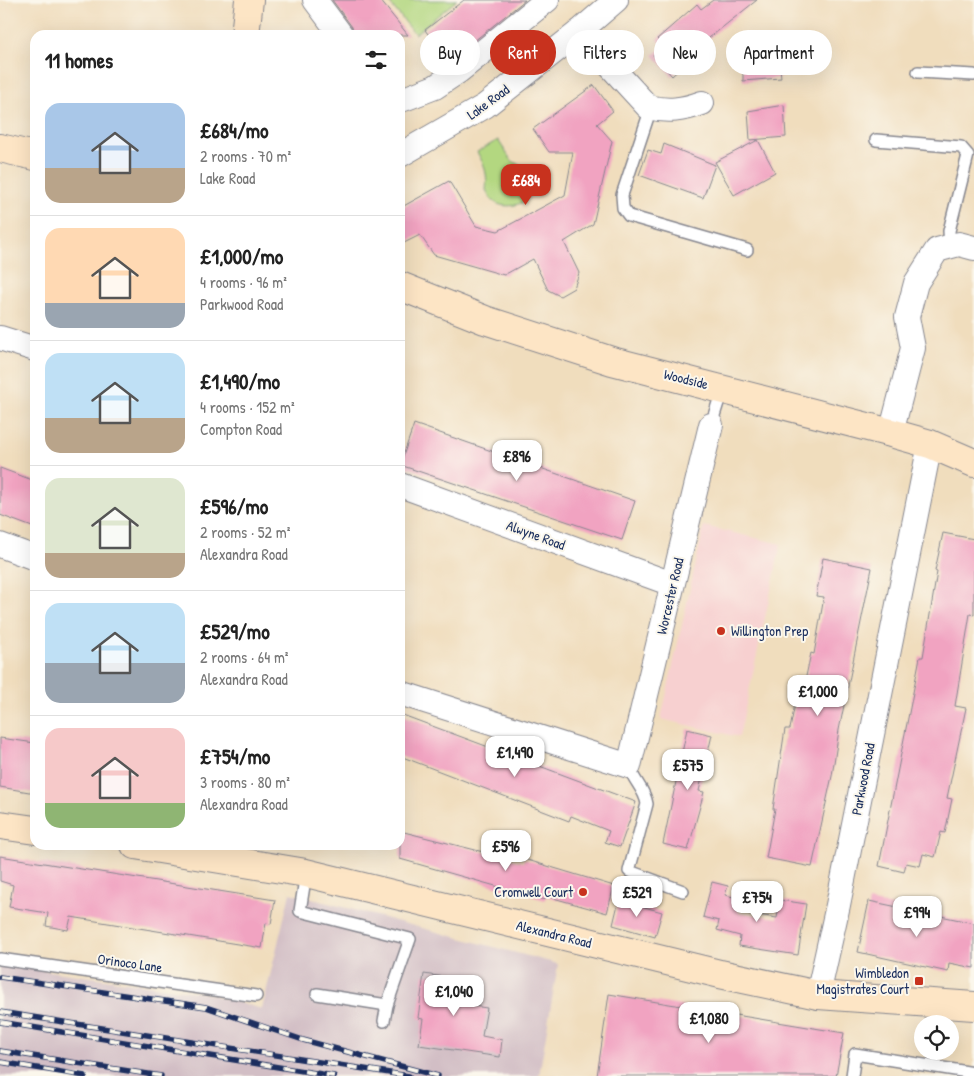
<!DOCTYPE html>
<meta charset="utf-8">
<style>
body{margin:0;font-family:"Patrick Hand",sans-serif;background:#f2f2f2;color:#222;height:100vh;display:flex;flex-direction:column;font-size:19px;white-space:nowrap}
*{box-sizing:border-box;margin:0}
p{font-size:16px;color:#767676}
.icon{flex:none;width:28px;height:28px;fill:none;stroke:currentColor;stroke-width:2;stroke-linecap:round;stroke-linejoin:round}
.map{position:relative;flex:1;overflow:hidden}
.side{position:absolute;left:30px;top:30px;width:375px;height:820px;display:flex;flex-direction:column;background:#fff;border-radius:15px;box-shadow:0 5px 20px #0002}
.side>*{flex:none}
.hud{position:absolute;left:420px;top:30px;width:475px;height:45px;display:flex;gap:10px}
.buttons{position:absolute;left:914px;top:1015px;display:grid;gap:10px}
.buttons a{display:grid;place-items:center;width:45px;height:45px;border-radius:50%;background:#fff;box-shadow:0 5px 20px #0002;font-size:25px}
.price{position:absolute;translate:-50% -42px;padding:0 11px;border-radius:10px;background:#fff;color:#222;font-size:16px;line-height:32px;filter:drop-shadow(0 1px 2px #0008)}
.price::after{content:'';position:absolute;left:50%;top:30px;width:15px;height:11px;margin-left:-8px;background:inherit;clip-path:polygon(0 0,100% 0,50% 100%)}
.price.selected{background:#c8321e;color:#fff}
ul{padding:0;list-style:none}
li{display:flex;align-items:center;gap:15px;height:125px;padding:0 15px}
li+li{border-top:1px solid #e0e0e0}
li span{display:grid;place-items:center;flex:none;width:140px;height:100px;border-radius:15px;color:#555}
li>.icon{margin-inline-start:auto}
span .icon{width:60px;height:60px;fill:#fffc;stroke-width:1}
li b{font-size:21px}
h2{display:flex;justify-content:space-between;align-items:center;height:60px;padding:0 15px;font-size:21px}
.tag{padding:0 18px;border-radius:22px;background:#fff;box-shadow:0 5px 20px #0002;font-size:18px;line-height:45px}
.tag.selected{background:#c8321e;color:#fff}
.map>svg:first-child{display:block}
</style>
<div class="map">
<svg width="974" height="1076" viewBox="0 0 974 1076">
<rect width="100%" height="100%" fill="#fbf7ec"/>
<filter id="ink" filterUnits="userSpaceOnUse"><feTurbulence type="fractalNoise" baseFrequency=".02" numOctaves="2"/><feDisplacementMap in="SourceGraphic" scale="10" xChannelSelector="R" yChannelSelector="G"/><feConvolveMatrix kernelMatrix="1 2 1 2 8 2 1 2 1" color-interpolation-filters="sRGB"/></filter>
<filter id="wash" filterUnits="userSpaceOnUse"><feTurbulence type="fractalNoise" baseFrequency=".0096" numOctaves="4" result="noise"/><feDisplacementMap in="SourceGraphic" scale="20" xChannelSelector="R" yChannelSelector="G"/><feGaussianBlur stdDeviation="1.12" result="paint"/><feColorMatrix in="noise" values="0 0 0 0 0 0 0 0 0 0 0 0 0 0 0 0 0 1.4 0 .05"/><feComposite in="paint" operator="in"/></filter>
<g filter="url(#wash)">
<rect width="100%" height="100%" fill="#f0ddbd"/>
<!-- built -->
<polygon fill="#f7d0d0" points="704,526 781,544 739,737 661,719"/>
<!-- industrial -->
<polygon fill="#d2bec5" points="290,893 558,964 539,1076 0,1076 0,964 209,994 262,1009"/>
<!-- green -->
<g fill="#b3d780" stroke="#67836f">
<polygon points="387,0 457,0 415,34"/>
<path d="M498,140L511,160L529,171C530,176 533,182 533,187C532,204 508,210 496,203C491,200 489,195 486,190C488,174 485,166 477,152Z"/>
</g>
<g id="blocks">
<!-- building -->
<g fill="#f1a3c1">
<polygon points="332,0 380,0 408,35 355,35 352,27"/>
<polygon points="464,0 525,0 453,58 446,58 425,30"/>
<polygon points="713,0 757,0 690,53 698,52 672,76 653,55 664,46 657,39 697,4 701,9"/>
<polygon points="778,47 781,78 743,81 743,64 751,63 751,49"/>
<polygon points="594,85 613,111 597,124 612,141 593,224 564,242 579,273 574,288 560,296 548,290 533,259 504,275 434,255 420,235 400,245 400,208 449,181 476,226 498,231 565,195 573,152 549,152 533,129"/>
<polygon points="784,105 786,137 750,140 748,111"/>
<polygon points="758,140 775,172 734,195 715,162"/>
<polygon points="664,144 715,165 703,198 639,175 648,150 661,154"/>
<polygon points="414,424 635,501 622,540 400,465"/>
<polygon points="0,468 35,481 35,528 0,515"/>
<polygon points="943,533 974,539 974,615 970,614 955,706 966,708 947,798 952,799 945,833 941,832 935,857 923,854 920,866 906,863 904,872 879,866 920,657 923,657 937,572 935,571"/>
<polygon points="823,558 872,568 839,730 832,776 812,867 766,858 775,809 773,809 785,729 790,729 797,694 802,695 811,653 814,654 824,597 816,596"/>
<polygon points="400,714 636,802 620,847 605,842 609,831 571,816 569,821 400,756"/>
<polygon points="687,729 712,735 699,791 704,792 688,850 663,844"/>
<polygon points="0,738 35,743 35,793 0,787"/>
<polygon points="400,831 523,862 524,859 614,886 607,913 546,896 545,900 400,859"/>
<polygon points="0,856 275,900 271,924 266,923 262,948 71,917 68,930 46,926 48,913 9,907 13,885 0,881"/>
<polygon points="712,882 728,886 725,895 742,899 738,912 777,918 780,900 806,904 798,955 739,946 740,936 717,930 719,921 703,917"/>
<polygon points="619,900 662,912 655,937 613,925"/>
<polygon points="869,901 974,923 974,968 949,963 948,972 858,952"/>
<polygon points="424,974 477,982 473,1006 487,1008 482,1036 502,1040 500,1057 419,1045 423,1019 418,1018"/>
<polygon points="609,994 844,1033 836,1076 597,1076"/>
</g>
</g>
</g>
<g filter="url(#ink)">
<use href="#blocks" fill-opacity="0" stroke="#86868e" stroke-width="1"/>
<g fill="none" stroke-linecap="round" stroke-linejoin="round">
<defs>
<g id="lane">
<polyline points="918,72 974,75"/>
<polyline points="651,108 622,195 623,208 629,216 747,250"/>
<polyline points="876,140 961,147 968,155 949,231 950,247"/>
<polyline points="711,425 722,390"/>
<path d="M629,766C633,781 645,789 647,804L629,871L683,891"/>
<polyline points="306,873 300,911 410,939 387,1005 384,1021"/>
<polyline points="0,959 256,996"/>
<polyline points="317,994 387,1005"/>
<polyline points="852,1076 855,1054 974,1073"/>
</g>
<g id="street">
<polyline points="315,0 341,35"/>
<path d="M579,32L648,107C668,112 683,110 702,103"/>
<polyline points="400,97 404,99 435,87 459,71 547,0"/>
<polyline points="400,155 485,106 579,32 616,0"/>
<polyline points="0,338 35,349"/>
<polyline points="891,433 913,348 907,317 916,283 937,250 959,244 974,248"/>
<polyline points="400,485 672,584"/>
<polyline points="0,545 35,558"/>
<polyline points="400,693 629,766 711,425"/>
<polyline points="818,995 838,905 930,444"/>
</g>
<g id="secondary">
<polyline points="245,35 249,0"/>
<polyline points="0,148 35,156"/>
<polyline points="400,286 485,320 612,361 891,433 930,444 974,463"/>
<polyline points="0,825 35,830"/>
<polyline points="135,845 306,873 720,974 818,995 974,1006"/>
</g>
</defs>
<!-- lane casing -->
<use href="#lane" stroke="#86868e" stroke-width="14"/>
<!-- street casing -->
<use href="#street" stroke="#86868e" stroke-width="26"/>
<!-- secondary casing -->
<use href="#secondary" stroke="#86868e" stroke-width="30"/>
<!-- lane -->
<use href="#lane" stroke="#fff" stroke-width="11"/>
<!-- street -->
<use href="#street" stroke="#fff" stroke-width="24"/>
<!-- secondary -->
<use href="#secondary" stroke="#fde5c5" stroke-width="28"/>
<defs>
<g id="rail">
<polyline points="0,977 206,1007 303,1040 438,1076"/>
<polyline points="0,1012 409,1076"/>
<polyline points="0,1022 334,1076"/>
<polyline points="0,1051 161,1076"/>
<polyline points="0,1062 85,1076"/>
</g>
</defs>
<!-- rail casing -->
<use href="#rail" stroke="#1b2f5e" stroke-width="5.5"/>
<!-- rail -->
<use href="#rail" stroke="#fbf7ec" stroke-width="4" stroke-dasharray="11" stroke-linecap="butt"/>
</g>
</g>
<!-- markers -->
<g fill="#c8321e" stroke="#fbf7ec" stroke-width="2">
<circle cx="721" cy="631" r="5"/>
<circle cx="583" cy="892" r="5"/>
<rect x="914" y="976" width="10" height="10" rx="2.5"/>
</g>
<g text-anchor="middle" stroke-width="4" stroke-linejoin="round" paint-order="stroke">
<!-- street labels -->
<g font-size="14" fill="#1b2f5e" stroke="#fbf7ec">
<text transform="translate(488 102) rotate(-36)" y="5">Lake Road</text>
<text transform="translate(686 379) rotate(14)" y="5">Woodside</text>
<text transform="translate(536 535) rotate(20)" y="5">Alwyne Road</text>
<text transform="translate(670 596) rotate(-77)" y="5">Worcester Road</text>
<text transform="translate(863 779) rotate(-79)" y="5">Parkwood Road</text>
<text transform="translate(554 934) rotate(14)" y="5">Alexandra Road</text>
<text transform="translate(130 963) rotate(8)" y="5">Orinoco Lane</text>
</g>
<!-- poi labels -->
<g font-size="14" fill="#1b2f5e" stroke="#fbf7ec" text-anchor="end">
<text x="731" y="636" text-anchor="start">Willington Prep</text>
<text x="573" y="897">Cromwell Court</text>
<text x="909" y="978">Wimbledon<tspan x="909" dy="16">Magistrates Court</tspan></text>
</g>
</g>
</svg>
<div class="buttons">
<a><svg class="icon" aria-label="locate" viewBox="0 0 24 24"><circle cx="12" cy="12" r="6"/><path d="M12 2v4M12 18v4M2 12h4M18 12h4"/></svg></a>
</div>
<b class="price selected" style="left:526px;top:206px">£684</b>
<b class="price" style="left:517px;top:482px">£896</b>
<b class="price" style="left:818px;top:717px">£1,000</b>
<b class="price" style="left:515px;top:778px">£1,490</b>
<b class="price" style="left:688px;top:791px">£575</b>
<b class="price" style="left:506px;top:872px">£596</b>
<b class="price" style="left:637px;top:918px">£529</b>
<b class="price" style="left:757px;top:923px">£754</b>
<b class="price" style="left:917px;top:938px">£994</b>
<b class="price" style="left:454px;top:1017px">£1,040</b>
<b class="price" style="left:709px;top:1044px">£1,080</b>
<div class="hud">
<a class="tag">Buy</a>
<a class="tag selected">Rent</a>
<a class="tag">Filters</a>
<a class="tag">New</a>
<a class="tag">Apartment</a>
</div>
<section class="side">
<h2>11 homes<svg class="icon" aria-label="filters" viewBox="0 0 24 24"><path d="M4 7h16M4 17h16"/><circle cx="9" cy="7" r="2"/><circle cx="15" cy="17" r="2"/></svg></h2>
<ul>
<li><span style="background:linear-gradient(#a9c7e8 65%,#b9a48a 0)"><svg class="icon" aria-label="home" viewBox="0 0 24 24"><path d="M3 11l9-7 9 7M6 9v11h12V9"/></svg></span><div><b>£684/mo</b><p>2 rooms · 70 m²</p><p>Lake Road</p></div></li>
<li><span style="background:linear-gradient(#ffd9b3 75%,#9aa5b1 0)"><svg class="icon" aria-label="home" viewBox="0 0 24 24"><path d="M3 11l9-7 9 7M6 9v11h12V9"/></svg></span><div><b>£1,000/mo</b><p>4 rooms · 96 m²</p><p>Parkwood Road</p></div></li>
<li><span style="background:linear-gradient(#bfe0f5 65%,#b9a48a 0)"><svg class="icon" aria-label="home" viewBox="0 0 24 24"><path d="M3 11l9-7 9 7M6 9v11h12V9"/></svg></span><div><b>£1,490/mo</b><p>4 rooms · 152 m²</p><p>Compton Road</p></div></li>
<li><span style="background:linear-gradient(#dfe7d0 75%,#b9a48a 0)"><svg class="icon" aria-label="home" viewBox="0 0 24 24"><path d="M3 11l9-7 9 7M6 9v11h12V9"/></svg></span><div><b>£596/mo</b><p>2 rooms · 52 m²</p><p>Alexandra Road</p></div></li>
<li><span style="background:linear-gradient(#bfe0f5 60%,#9aa5b1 0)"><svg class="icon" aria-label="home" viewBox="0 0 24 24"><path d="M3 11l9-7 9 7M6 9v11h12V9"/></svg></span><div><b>£529/mo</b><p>2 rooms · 64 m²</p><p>Alexandra Road</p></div></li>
<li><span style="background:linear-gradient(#f6c9c9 75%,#8fb573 0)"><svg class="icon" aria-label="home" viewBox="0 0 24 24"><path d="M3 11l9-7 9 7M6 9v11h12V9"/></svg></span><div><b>£754/mo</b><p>3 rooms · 80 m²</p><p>Alexandra Road</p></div></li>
</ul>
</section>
</div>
